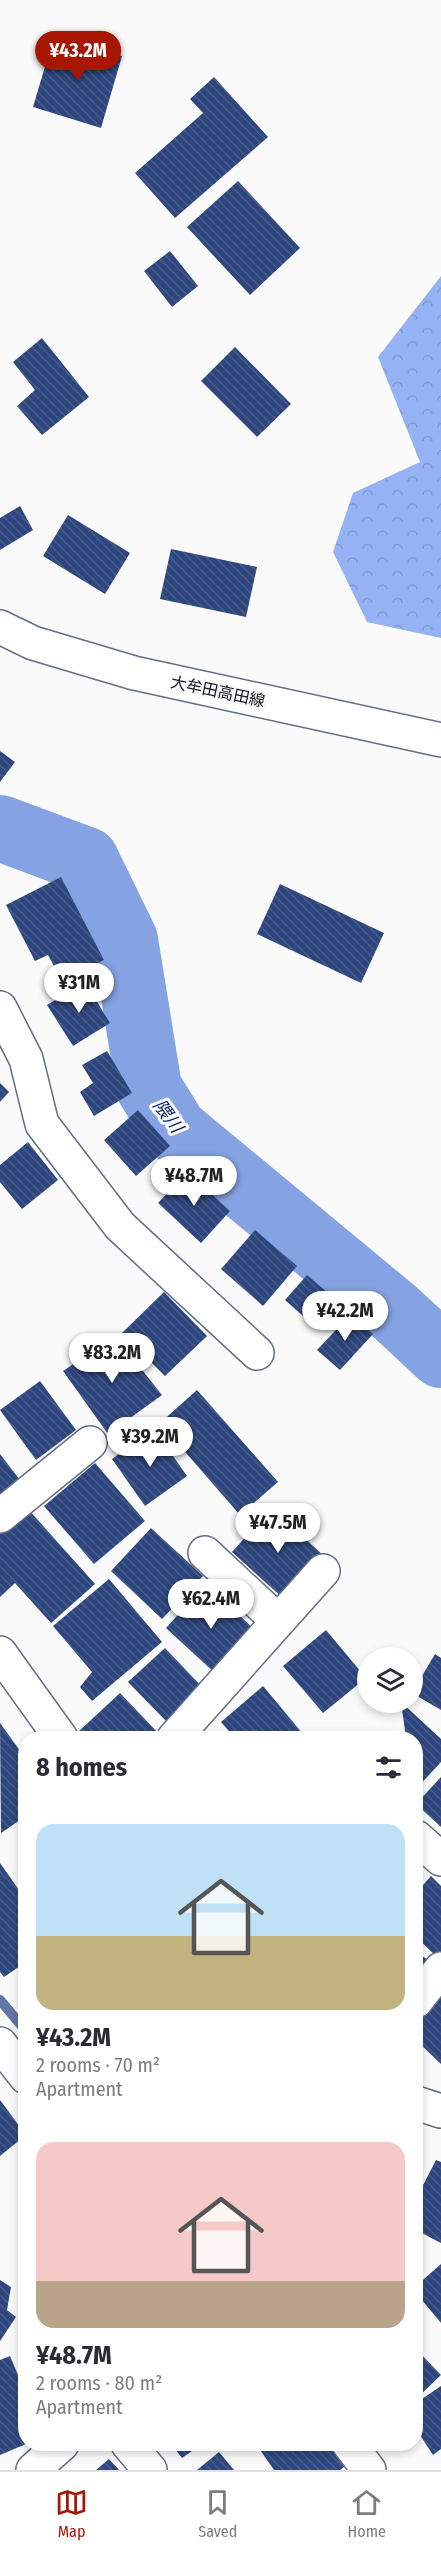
<!DOCTYPE html>
<meta charset="utf-8">
<style>
body{margin:0;font-family:"Fira Sans Condensed","Noto Sans JP",sans-serif;background:#f2f2f3;color:#2b2b33;height:100vh;display:flex;flex-direction:column;font-size:22px;white-space:nowrap}
*{box-sizing:border-box;margin:0}
p{font-size:20px;color:#7c7c81}
.icon{flex:none;width:33px;height:33px;fill:none;stroke:currentColor;stroke-width:2;stroke-linecap:round;stroke-linejoin:round}
.map{position:relative;flex:1;overflow:hidden}
.details{position:absolute;left:18px;top:1731px;width:405px;height:720px;display:flex;flex-direction:column;background:#fff;border-radius:24px;box-shadow:0 3px 9px #0003}
.details>*{flex:none}
.controls{position:absolute;left:357px;top:1647px;display:grid;gap:12px}
.controls a{display:grid;place-items:center;width:66px;height:66px;border-radius:50%;background:#fff;box-shadow:0 3px 9px #0003;font-size:30px}
.price{position:absolute;translate:-50% -51px;padding:0 14px;border-radius:21px;background:#fff;color:#222;font-size:20px;line-height:39px;filter:drop-shadow(0 2px 3px #0008)}
.price::after{content:'';position:absolute;left:50%;top:36px;width:18px;height:14px;margin-left:-9px;background:inherit;clip-path:polygon(0 0,100% 0,50% 100%)}
.price.active{background:#a71503;color:#fff}
ul{padding:0;list-style:none}
li{display:grid;align-content:center;gap:12px;height:318px;padding:0 18px}
li span{display:grid;place-items:center;height:186px;border-radius:18px;color:#555}
li>.icon{margin-inline-start:auto}
span .icon{width:108px;height:108px;fill:#fffc;stroke-width:1}
li b{font-size:26px}
h2{display:flex;justify-content:space-between;align-items:center;height:72px;padding:0 18px;font-size:26px}
.tabs{display:flex;justify-content:space-around;align-items:center;height:84px;border-top:2px solid #e1e1e2;background:#fff;font-size:16px;color:#7c7c81}
.tabs a{display:grid;justify-items:center;gap:3px}
.tabs .active{color:#a71503}
.map>svg:first-child{display:block}
</style>
<div class="map">
<svg width="441" height="2470" viewBox="0 0 441 2470">
<defs>
<pattern id="forest-crowns" width="20" height="18" patternUnits="userSpaceOnUse" patternTransform="scale(1.5)"><rect width="20" height="18" fill="#95b3f4"/><path d="M2 6a3 3 0 1 1 6 0M12 15a3 3 0 1 1 6 0" fill="none" stroke="#7f99d1"/></pattern>
<pattern id="building-back-hatch" width="6" height="6" patternUnits="userSpaceOnUse" patternTransform="scale(1.5)"><rect width="6" height="6" fill="#2e467e"/><path d="M-1 5l2 2M0 0l6 6M5-1l2 2" fill="none" stroke="#495d8a"/></pattern>
</defs>
<rect width="100%" height="100%" fill="#fafafa"/>
<!-- forest -->
<polygon fill="url(#forest-crowns)" points="441,276 441,638 367,622 333,552 353,493 420,462 378,357"/>
<g fill="none" stroke-linecap="round" stroke-linejoin="round">
<!-- stream -->
<polyline stroke="#6176a6" stroke-width="10" points="0,2000 26,2031"/>
<!-- river -->
<polyline stroke="#85a2e2" stroke-width="66" points="0,828 86,860 125,940 149,1088 175,1130 396,1313 441,1355"/>
</g>
<!-- building -->
<g fill="url(#building-back-hatch)">
<polygon points="54,36 122,56 101,128 33,107"/>
<polygon points="214,77 268,137 175,218 135,173 203,113 190,99"/>
<polygon points="238,181 300,248 250,295 187,227"/>
<polygon points="170,251 198,286 172,307 144,271"/>
<polygon points="42,338 89,397 42,435 17,406 35,390 13,362"/>
<polygon points="235,347 291,404 257,437 201,381"/>
<polygon points="20,506 33,530 0,550 0,518"/>
<polygon points="68,515 130,553 105,594 43,556"/>
<polygon points="171,549 257,567 246,617 160,599"/>
<polygon points="0,751 15,762 0,782"/>
<polygon points="61,877 104,960 62,981 48,955 35,961 6,905"/>
<polygon points="280,884 384,933 361,983 257,934"/>
<polygon points="85,982 110,1023 73,1046 47,1005"/>
<polygon points="107,1051 132,1093 94,1116 80,1092 93,1083 82,1065"/>
<polygon points="0,1083 9,1092 0,1102"/>
<polygon points="138,1110 170,1146 136,1176 104,1140"/>
<polygon points="28,1142 58,1180 22,1209 0,1182 0,1165"/>
<polygon points="187,1172 230,1211 201,1243 158,1203"/>
<polygon points="255,1230 297,1266 263,1306 221,1269"/>
<polygon points="307,1275 341,1304 319,1330 285,1300"/>
<polygon points="164,1292 207,1336 165,1376 122,1333"/>
<polygon points="351,1314 373,1334 340,1370 317,1350"/>
<polygon points="115,1336 162,1395 108,1434 63,1371"/>
<polygon points="40,1381 76,1430 36,1460 0,1410"/>
<polygon points="197,1390 278,1482 240,1515 160,1423"/>
<polygon points="154,1429 187,1476 145,1506 112,1459"/>
<polygon points="0,1454 20,1480 0,1495"/>
<polygon points="95,1463 145,1521 94,1564 44,1506"/>
<polygon points="272,1508 324,1556 284,1599 232,1552"/>
<polygon points="28,1509 95,1584 51,1623 15,1583 0,1597 0,1534"/>
<polygon points="151,1528 203,1576 162,1619 111,1571"/>
<polygon points="109,1579 162,1642 92,1701 80,1687 92,1672 53,1626"/>
<polygon points="206,1584 257,1632 217,1675 166,1628"/>
<polygon points="326,1630 366,1678 323,1713 283,1666"/>
<polygon points="165,1648 205,1690 169,1724 128,1682"/>
<polygon points="435,1654 441,1658 441,1710 412,1693"/>
<polygon points="263,1686 303,1734 297,1738 235,1738 221,1722"/>
<polygon points="120,1693 163,1738 83,1738 77,1733"/>
<polygon points="401,1702 441,1739 441,1762 416,1789 416,1738 406,1738"/>
<polygon points="0,1723 26,1759 26,1816 1,1833"/>
<polygon points="441,1777 441,1827 416,1804"/>
<polygon points="416,1862 423,1869 416,1877"/>
<polygon points="0,1863 26,1900 26,1962 4,1977 0,1972"/>
<polygon points="431,1876 441,1886 441,1953 437,1957 416,1937 416,1893"/>
<polygon points="416,1952 428,1960 416,1978"/>
<polygon points="441,1988 441,2064 416,2040 416,2016"/>
<polygon points="0,2100 26,2135 0,2156"/>
<polygon points="436,2160 441,2162 441,2243 416,2230 416,2199"/>
<polygon points="441,2264 441,2323 416,2293 416,2286"/>
<polygon points="0,2280 11,2287 7,2310 16,2317 0,2341"/>
<polygon points="416,2349 441,2375 416,2399"/>
<polygon points="10,2356 26,2394 26,2444 0,2455 0,2360"/>
<polygon points="441,2386 441,2449 433,2455 416,2429 416,2403"/>
<polygon points="171,2444 202,2444 182,2458"/>
<polygon points="256,2444 334,2444 348,2464 340,2470 274,2470"/>
<polygon points="219,2452 234,2470 197,2470"/>
<polygon points="109,2459 119,2470 96,2470"/>
</g>
<g fill="none" stroke-linecap="round" stroke-linejoin="round">
<defs>
<g id="street">
<polyline points="0,1008 26,1059 42,1124 120,1226 257,1353"/>
<polyline points="0,1516 90,1443"/>
<polyline points="205,1553 278,1621"/>
<polyline points="0,1653 61,1738"/>
<polyline points="174,1738 323,1571"/>
<polyline points="416,1837 441,1859"/>
<polyline points="416,2001 441,1969"/>
<polyline points="0,2044 26,2077"/>
<polyline points="416,2103 441,2111"/>
<polyline points="128,2444 150,2470"/>
<polyline points="349,2444 369,2470"/>
<polyline points="33,2470 62,2444"/>
</g>
<polyline id="primary" points="0,627 33,643 134,673 441,740"/>
</defs>
<!-- street casing -->
<use href="#street" stroke="#626e85" stroke-width="36"/>
<!-- primary casing -->
<use href="#primary" stroke="#626e85" stroke-width="36"/>
<!-- street -->
<use href="#street" stroke="#fff" stroke-width="33"/>
<!-- primary -->
<use href="#primary" stroke="#fff" stroke-width="33"/>
</g>
<g text-anchor="middle" stroke-width="6" stroke-linejoin="round" paint-order="stroke">
<!-- street labels -->
<g font-size="16" fill="#0c1019" stroke="#fafafa">
<text transform="translate(218 691) rotate(12)" y="6">大牟田高田線</text>
</g>
<!-- water labels -->
<g font-size="18" font-style="italic" fill="#081f67" stroke="#fafafa">
<text transform="translate(168 1116) rotate(54)" y="6">隈川</text>
</g>
</g>
</svg>
<div class="controls">
<a><svg class="icon" aria-label="layers" viewBox="0 0 24 24"><path d="M12 4l9 5-9 5-9-5zM3 14l9 5 9-5"/></svg></a>
</div>
<b class="price active" style="left:78px;top:82px">¥43.2M</b>
<b class="price" style="left:79px;top:1014px">¥31M</b>
<b class="price" style="left:194px;top:1207px">¥48.7M</b>
<b class="price" style="left:345px;top:1342px">¥42.2M</b>
<b class="price" style="left:112px;top:1384px">¥83.2M</b>
<b class="price" style="left:150px;top:1468px">¥39.2M</b>
<b class="price" style="left:278px;top:1554px">¥47.5M</b>
<b class="price" style="left:211px;top:1630px">¥62.4M</b>
<section class="details">
<h2>8 homes<svg class="icon" aria-label="filters" viewBox="0 0 24 24"><path d="M4 7h16M4 17h16"/><circle cx="9" cy="7" r="2"/><circle cx="15" cy="17" r="2"/></svg></h2>
<ul>
<li><span style="background:linear-gradient(#bfe0f5 60%,#c2b280 0)"><svg class="icon" aria-label="home" viewBox="0 0 24 24"><path d="M3 11l9-7 9 7M6 9v11h12V9"/></svg></span><div><b>¥43.2M</b><p>2 rooms · 70 m²</p><p>Apartment</p></div></li>
<li><span style="background:linear-gradient(#f6c9c9 75%,#b9a48a 0)"><svg class="icon" aria-label="home" viewBox="0 0 24 24"><path d="M3 11l9-7 9 7M6 9v11h12V9"/></svg></span><div><b>¥48.7M</b><p>2 rooms · 80 m²</p><p>Apartment</p></div></li>
</ul>
</section>
</div>
<nav class="tabs">
<a class="active"><svg class="icon" aria-label="map" viewBox="0 0 24 24"><path d="M3 6l6-2 6 2 6-2v14l-6 2-6-2-6 2zM9 4v14M15 6v14"/></svg>Map</a>
<a><svg class="icon" aria-label="saved" viewBox="0 0 24 24"><path d="M7 4h10v16l-5-4-5 4z"/></svg>Saved</a>
<a><svg class="icon" aria-label="home" viewBox="0 0 24 24"><path d="M3 11l9-7 9 7M6 9v11h12V9"/></svg>Home</a>
</nav>
